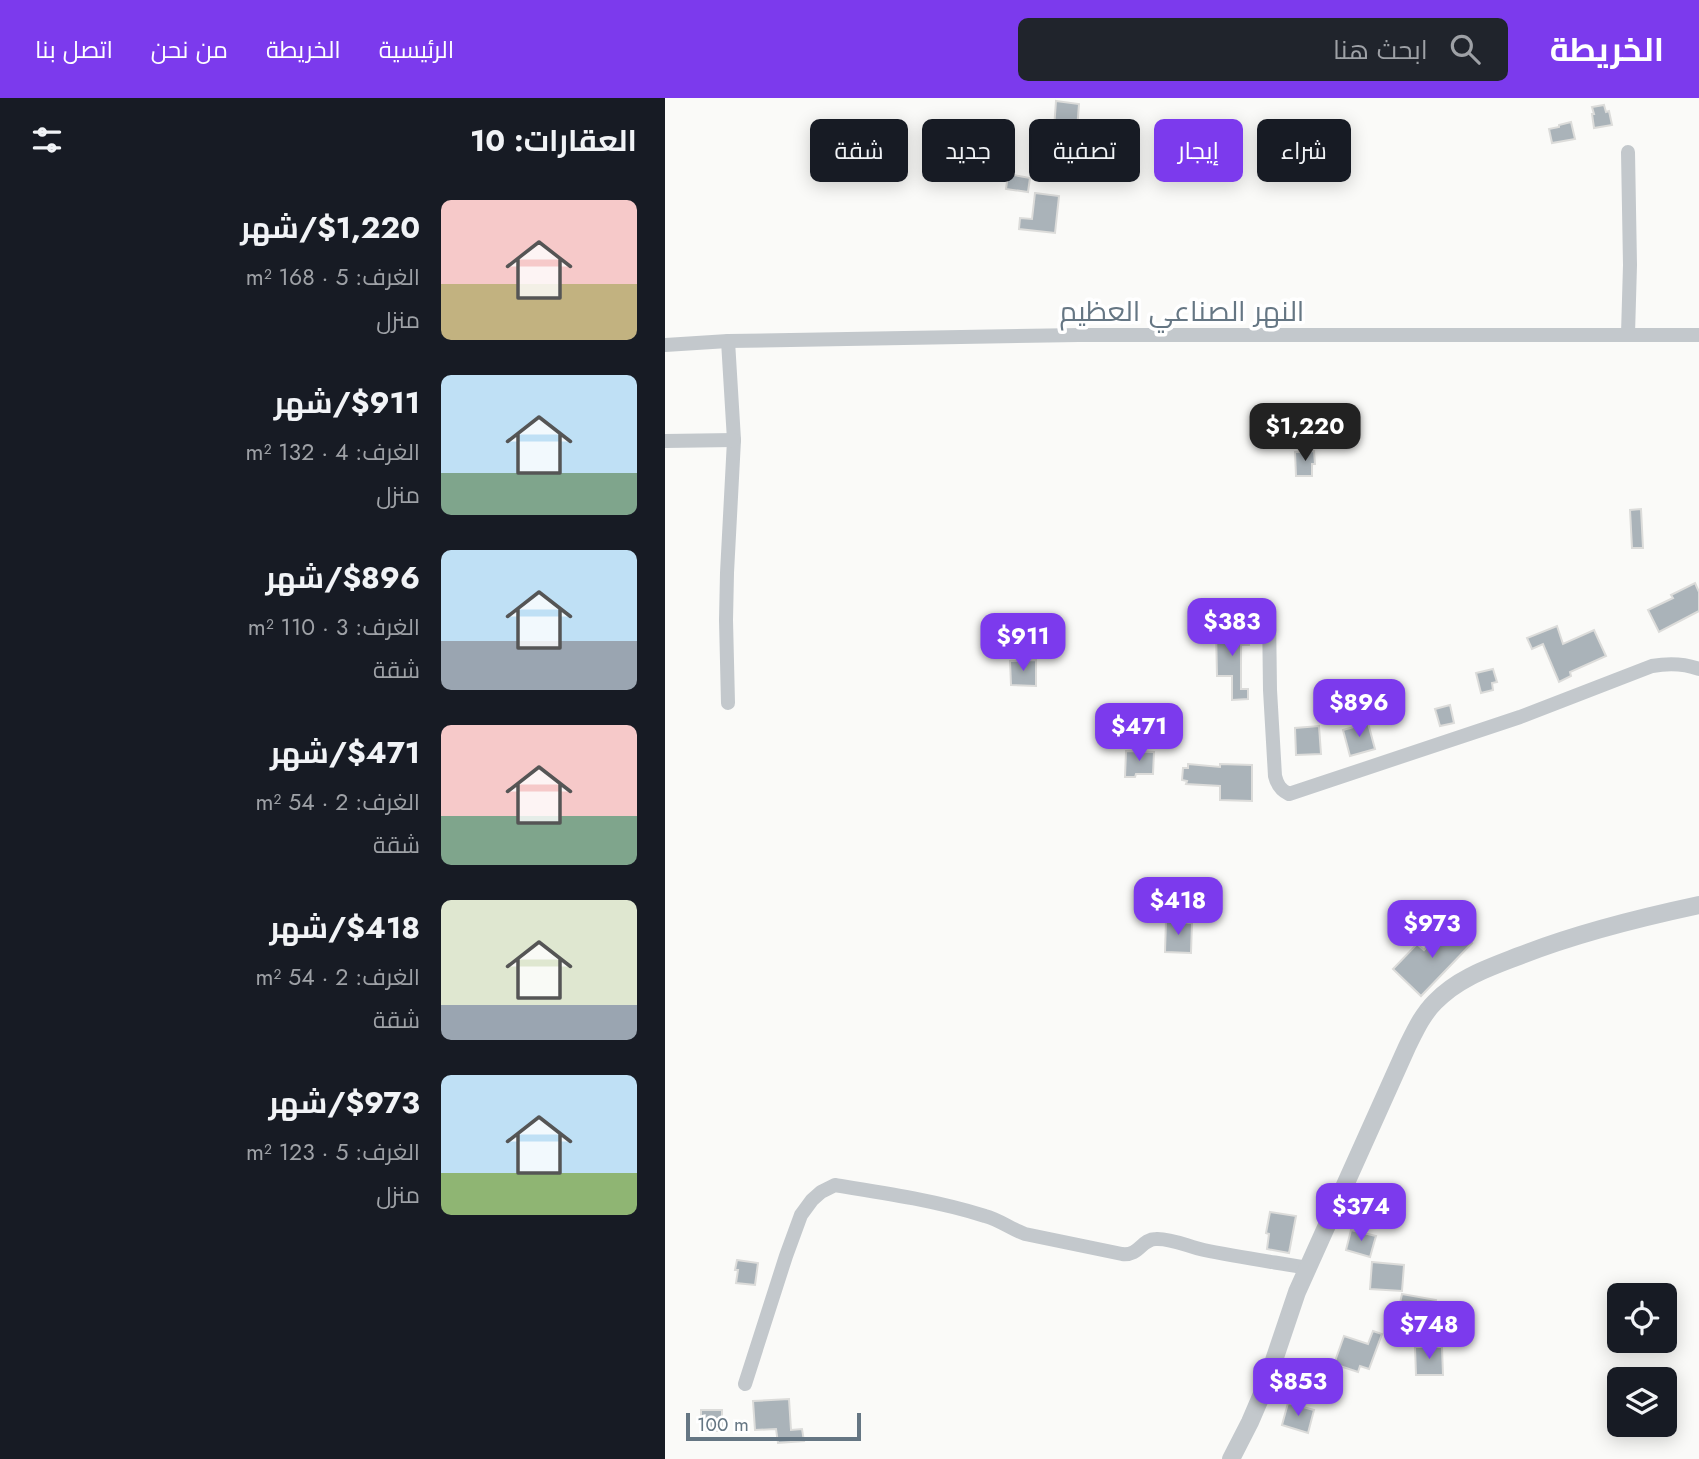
<!DOCTYPE html>
<html lang="ar">
<meta charset="utf-8">
<style>
body{margin:0;font-family:Jost,Cairo,sans-serif;background:#20242c;color:#f1f3f6;direction:rtl;height:100vh;display:flex;flex-direction:column;font-size:26px;white-space:nowrap}
*{box-sizing:border-box;margin:0}
p{font-size:23px;color:#9ea1a6}
.icon{flex:none;width:38px;height:38px;fill:none;stroke:currentColor;stroke-width:2;stroke-linecap:round;stroke-linejoin:round}
.map{position:relative;flex:1;overflow:hidden;direction:ltr}
.sheet{display:flex;flex-direction:column;background:#171b24;width:665px}
.sheet>*{flex:none}
.hud{position:absolute;left:21px;top:21px;width:665px;height:63px;direction:rtl;display:flex;gap:14px}
.controls{position:absolute;left:942px;top:1185px;display:grid;gap:14px}
.controls a{display:grid;place-items:center;width:70px;height:70px;border-radius:10px;background:#171b24;box-shadow:0 4px 18px #0003;font-size:35px}
.scale{position:absolute;left:21px;bottom:18px;width:175px;box-sizing:border-box;padding-left:7px;border:4px solid #657683;border-top:0;font-size:19px;line-height:24px;white-space:nowrap;color:#657683;-webkit-text-stroke:5px #fff;paint-order:stroke}
.price{position:absolute;translate:-50% -60px;padding:0 16px;border-radius:14px;background:#7c3aed;color:#fff;font-size:23px;line-height:46px;filter:drop-shadow(0 2px 4px #0008)}
.price::after{content:'';position:absolute;left:50%;top:42px;width:21px;height:16px;margin-left:-10px;background:inherit;clip-path:polygon(0 0,100% 0,50% 100%)}
.price.selected{background:#222;color:#fff}
ul{padding:0;list-style:none}
li{display:flex;align-items:center;gap:21px;height:175px;padding:0 28px}
li span{display:grid;place-items:center;flex:none;width:196px;height:140px;border-radius:10px;color:#555}
li>.icon{margin-inline-start:auto}
span .icon{width:84px;height:84px;fill:#fffc;stroke-width:1}
li b{font-size:30px}
h2{display:flex;justify-content:space-between;align-items:center;height:84px;padding:0 28px;font-size:30px}
.tag{padding:0 24px;border-radius:10px;background:#171b24;box-shadow:0 4px 18px #0003;font-size:24px;line-height:63px}
.tag.selected{background:#7c3aed;color:#fff}
header{display:flex;align-items:center;gap:42px;box-sizing:border-box;height:98px;padding:0 35px;background:#7c3aed;color:#fff}
header strong{font-size:33px}
nav{display:flex;gap:38px;margin-inline-start:auto;font-size:24px}
.search{width:490px;height:63px;background:#20242c;display:flex;align-items:center;gap:18px;box-sizing:border-box;padding:0 24px;border-radius:10px;color:#9ea1a6;font-size:26px}
main{display:flex;flex:1;min-height:0}
.map>svg:first-child{display:block}
</style>
<header>
<strong>الخريطة</strong>
<div class="search"><svg class="icon" aria-label="search" viewBox="0 0 24 24"><circle cx="10" cy="10" r="6"/><path d="M15 15l6 6"/></svg>ابحث هنا</div>
<nav><a>الرئيسية</a><a>الخريطة</a><a>من نحن</a><a>اتصل بنا</a></nav>
</header>
<main>
<div class="map">
<svg width="1034" height="1361" viewBox="0 0 1034 1361">
<rect width="100%" height="100%" fill="#fafaf8"/>
<!-- building -->
<g fill="#aab3b9" stroke="#dcdcda" stroke-width="2">
<polygon points="391,3 414,6 412,32 389,31"/>
<polygon points="939,7 941,14 944,13 947,27 929,30 927,16 929,16 927,9"/>
<polygon points="906,24 910,41 887,45 884,31 894,29 894,27"/>
<polygon points="343,76 365,80 363,94 341,91"/>
<polygon points="370,95 394,98 390,135 354,131 355,120 367,121"/>
<polygon points="649,353 650,366 647,366 647,378 631,378 630,354"/>
<polygon points="976,411 978,450 967,450 965,412"/>
<polygon points="1030,485 1034,494 1034,513 994,534 983,512 1008,500 1006,497"/>
<polygon points="892,528 898,546 929,532 941,558 905,574 906,578 894,584 878,546 867,551 862,540"/>
<polygon points="584,531 584,547 576,547 576,591 583,591 583,601 567,602 567,578 552,578 551,532"/>
<polygon points="371,562 371,588 346,587 345,563"/>
<polygon points="828,571 832,584 827,585 828,592 816,595 811,575"/>
<polygon points="785,607 789,625 775,628 770,611"/>
<rect x="471" y="611" width="29" height="20"/>
<polygon points="703,625 710,651 685,658 678,632"/>
<polygon points="654,628 656,656 631,657 630,630"/>
<polygon points="461,653 489,654 488,676 471,676 470,679 460,679"/>
<polygon points="523,666 555,669 555,666 587,667 587,703 555,702 555,688 521,686 522,683 517,682 518,670 523,670"/>
<polygon points="501,822 511,822 511,824 527,825 526,855 500,854"/>
<polygon points="781,829 787,834 791,830 807,845 756,898 728,871 752,846 759,852"/>
<polygon points="605,1114 631,1118 624,1155 602,1151 604,1136 601,1135"/>
<polygon points="686,1132 711,1138 705,1159 681,1152"/>
<polygon points="72,1162 93,1165 90,1187 71,1185 73,1172 70,1172"/>
<polygon points="707,1164 739,1167 737,1193 705,1191"/>
<polygon points="737,1196 771,1202 769,1212 735,1205"/>
<polygon points="708,1233 717,1236 704,1271 695,1268 693,1274 669,1266 679,1238 703,1246"/>
<polygon points="750,1249 777,1249 778,1277 751,1277"/>
<polygon points="124,1301 126,1332 137,1331 139,1343 113,1345 111,1331 90,1332 88,1303"/>
<polygon points="623,1305 649,1312 643,1335 617,1327"/>
<rect x="36" y="1312" width="21" height="21"/>
</g>
<g fill="none" stroke-linecap="round" stroke-linejoin="round">
<!-- minor -->
<g stroke="#c3c8cc" stroke-width="14">
<polyline points="963,236 965,167 963,54"/>
<polyline points="63,243 69,342 62,475 61,522 63,605"/>
<polyline points="0,247 63,243 414,237 1034,237"/>
<polyline points="0,343 69,342"/>
<path d="M546,512L594,508L602,511L604,514L605,592L610,678C612,686 615,692 624,696L855,619L987,568C1003,565 1018,565 1034,571"/>
<path d="M80,1286L121,1158L136,1117L147,1102L156,1094L170,1087C220,1095 272,1103 320,1118C335,1122 346,1131 360,1136L457,1156C475,1158 476,1141 491,1141C506,1140 524,1149 539,1152C573,1159 608,1164 643,1170"/>
</g>
<!-- tertiary -->
<path stroke="#c3c8cc" stroke-width="18" d="M566,1361L585,1324L600,1289L632,1194L742,949C750,933 757,917 770,904C793,880 823,870 854,858C912,835 973,820 1034,807"/>
</g>
<g text-anchor="middle" stroke-width="7" stroke-linejoin="round" paint-order="stroke">
<!-- street labels -->
<g font-size="28" fill="#657683" stroke="#fff">
<text x="517" y="223">النهر الصناعي العظيم</text>
</g>
</g>
</svg>
<div class="controls">
<a><svg class="icon" aria-label="locate" viewBox="0 0 24 24"><circle cx="12" cy="12" r="6"/><path d="M12 2v4M12 18v4M2 12h4M18 12h4"/></svg></a>
<a><svg class="icon" aria-label="layers" viewBox="0 0 24 24"><path d="M12 4l9 5-9 5-9-5zM3 14l9 5 9-5"/></svg></a>
</div>
<div class="scale">100 m</div>
<b class="price selected" style="left:640px;top:365px">$1,220</b>
<b class="price" style="left:567px;top:560px">$383</b>
<b class="price" style="left:358px;top:575px">$911</b>
<b class="price" style="left:694px;top:641px">$896</b>
<b class="price" style="left:474px;top:665px">$471</b>
<b class="price" style="left:513px;top:839px">$418</b>
<b class="price" style="left:767px;top:862px">$973</b>
<b class="price" style="left:696px;top:1145px">$374</b>
<b class="price" style="left:764px;top:1263px">$748</b>
<b class="price" style="left:633px;top:1320px">$853</b>
<div class="hud">
<a class="tag">شراء</a>
<a class="tag selected">إيجار</a>
<a class="tag">تصفية</a>
<a class="tag">جديد</a>
<a class="tag">شقة</a>
</div>
</div>
<section class="sheet">
<h2>العقارات: 10<svg class="icon" aria-label="filters" viewBox="0 0 24 24"><path d="M4 7h16M4 17h16"/><circle cx="9" cy="7" r="2"/><circle cx="15" cy="17" r="2"/></svg></h2>
<ul>
<li><span style="background:linear-gradient(#f6c9c9 60%,#c2b280 0)"><svg class="icon" aria-label="home" viewBox="0 0 24 24"><path d="M3 11l9-7 9 7M6 9v11h12V9"/></svg></span><div><b>$1,220/شهر</b><p>الغرف: 5 · 168 m²</p><p>منزل</p></div></li>
<li><span style="background:linear-gradient(#bfe0f5 70%,#7fa58c 0)"><svg class="icon" aria-label="home" viewBox="0 0 24 24"><path d="M3 11l9-7 9 7M6 9v11h12V9"/></svg></span><div><b>$911/شهر</b><p>الغرف: 4 · 132 m²</p><p>منزل</p></div></li>
<li><span style="background:linear-gradient(#bfe0f5 65%,#9aa5b1 0)"><svg class="icon" aria-label="home" viewBox="0 0 24 24"><path d="M3 11l9-7 9 7M6 9v11h12V9"/></svg></span><div><b>$896/شهر</b><p>الغرف: 3 · 110 m²</p><p>شقة</p></div></li>
<li><span style="background:linear-gradient(#f6c9c9 65%,#7fa58c 0)"><svg class="icon" aria-label="home" viewBox="0 0 24 24"><path d="M3 11l9-7 9 7M6 9v11h12V9"/></svg></span><div><b>$471/شهر</b><p>الغرف: 2 · 54 m²</p><p>شقة</p></div></li>
<li><span style="background:linear-gradient(#dfe7d0 75%,#9aa5b1 0)"><svg class="icon" aria-label="home" viewBox="0 0 24 24"><path d="M3 11l9-7 9 7M6 9v11h12V9"/></svg></span><div><b>$418/شهر</b><p>الغرف: 2 · 54 m²</p><p>شقة</p></div></li>
<li><span style="background:linear-gradient(#bfe0f5 70%,#8fb573 0)"><svg class="icon" aria-label="home" viewBox="0 0 24 24"><path d="M3 11l9-7 9 7M6 9v11h12V9"/></svg></span><div><b>$973/شهر</b><p>الغرف: 5 · 123 m²</p><p>منزل</p></div></li>
</ul>
</section>
</main>
